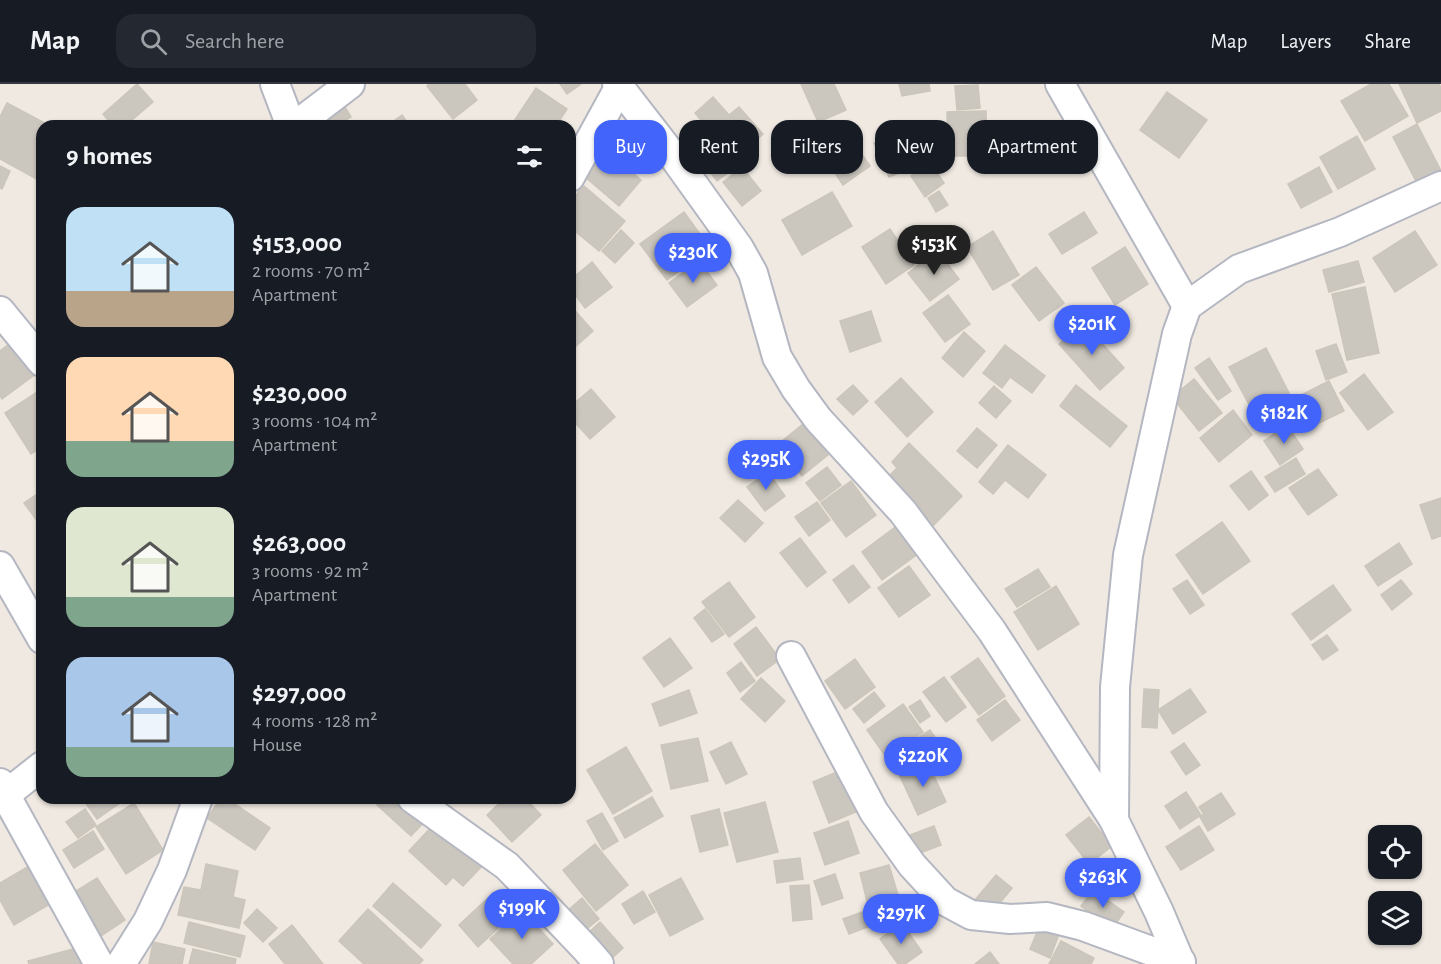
<!DOCTYPE html>
<meta charset="utf-8">
<style>
body{margin:0;font-family:"Alegreya Sans",sans-serif;background:#242831;color:#f1f3f6;height:100vh;display:flex;flex-direction:column;font-size:22px;white-space:nowrap}
*{box-sizing:border-box;margin:0}
p{font-size:20px;color:#9ea1a6}
.icon{flex:none;width:33px;height:33px;fill:none;stroke:currentColor;stroke-width:2;stroke-linecap:round;stroke-linejoin:round}
.map{position:relative;flex:1;overflow:hidden}
.panel{position:absolute;left:36px;top:36px;width:540px;height:684px;display:flex;flex-direction:column;background:#171b24;border-radius:18px;box-shadow:0 2px 4px #0004}
.panel>*{flex:none}
.guide{position:absolute;left:594px;top:36px;width:570px;height:54px;display:flex;gap:12px}
.fabs{position:absolute;left:1368px;top:741px;display:grid;gap:12px}
.fabs a{display:grid;place-items:center;width:54px;height:54px;border-radius:12px;background:#171b24;box-shadow:0 2px 4px #0004;font-size:30px}
.price{position:absolute;translate:-50% -51px;padding:0 14px;border-radius:21px;background:#4264fb;color:#fff;font-size:20px;line-height:39px;filter:drop-shadow(0 2px 3px #0008)}
.price::after{content:'';position:absolute;left:50%;top:36px;width:18px;height:14px;margin-left:-9px;background:inherit;clip-path:polygon(0 0,100% 0,50% 100%)}
.price.on{background:#222;color:#fff}
ul{padding:0;list-style:none}
li{display:flex;align-items:center;gap:18px;height:150px;padding:0 30px}
li span{display:grid;place-items:center;flex:none;width:168px;height:120px;border-radius:18px;color:#555}
li>.icon{margin-inline-start:auto}
span .icon{width:72px;height:72px;fill:#fffc;stroke-width:1}
li b{font-size:26px}
h2{display:flex;justify-content:space-between;align-items:center;height:72px;padding:0 30px;font-size:26px}
.chip{padding:0 21px;border-radius:18px;background:#171b24;box-shadow:0 2px 4px #0004;font-size:21px;line-height:54px}
.chip.on{background:#4264fb;color:#fff}
header{display:flex;align-items:center;gap:36px;box-sizing:border-box;height:84px;padding:0 30px;background:#171b24;border-bottom:2px solid #363941}
header strong{font-size:28px}
nav{display:flex;gap:33px;margin-inline-start:auto;font-size:21px}
.search{width:420px;height:54px;background:#242831;display:flex;align-items:center;gap:15px;box-sizing:border-box;padding:0 21px;border-radius:18px;color:#9ea1a6;font-size:22px}
.map>svg:first-child{display:block}
</style>
<header>
<strong>Map</strong>
<div class="search"><svg class="icon" aria-label="search" viewBox="0 0 24 24"><circle cx="10" cy="10" r="6"/><path d="M15 15l6 6"/></svg>Search here</div>
<nav><a>Map</a><a>Layers</a><a>Share</a></nav>
</header>
<div class="map">
<svg width="1441" height="880" viewBox="0 0 1441 880">
<rect width="100%" height="100%" fill="#efe9e1"/>
<!-- building -->
<g fill="#cbc7bf" stroke="#cbc5ba" stroke-width="1.5">
<polygon points="137,0 153,18 125,42 113,42 103,30"/>
<polygon points="429,0 465,0 477,16 453,35 427,2"/>
<polygon points="560,0 581,0 567,10"/>
<polygon points="801,0 834,0 846,26 818,38"/>
<polygon points="899,0 929,0 930,7 902,12"/>
<polygon points="1371,0 1389,0 1408,32 1365,57 1341,17"/>
<polygon points="1399,0 1439,0 1441,4 1441,27 1417,39"/>
<polygon points="978,1 980,24 957,26 955,2"/>
<polygon points="333,3 351,33 335,42 321,42 308,19"/>
<polygon points="536,4 567,25 556,42 522,42 514,37"/>
<polygon points="1167,8 1207,36 1179,74 1140,46"/>
<polygon points="713,13 729,31 739,23 763,50 734,75 695,29"/>
<polygon points="7,19 50,42 42,42 42,98 0,75 0,33"/>
<polygon points="986,27 987,72 948,72 947,28"/>
<polygon points="402,31 410,42 387,42"/>
<polygon points="841,40 870,82 843,101 814,58"/>
<polygon points="1417,40 1441,87 1417,99 1393,53"/>
<polygon points="909,45 924,79 889,93 874,59"/>
<polygon points="711,52 735,83 717,97 693,66"/>
<polygon points="1357,52 1375,85 1338,105 1320,73"/>
<polygon points="601,61 641,96 619,122 578,87"/>
<polygon points="930,78 944,99 925,113 911,92"/>
<polygon points="0,82 10,87 2,105 0,104"/>
<polygon points="742,83 761,107 742,122 723,98"/>
<polygon points="1319,83 1332,108 1301,124 1288,100"/>
<polygon points="584,102 625,137 599,167 570,143 570,118"/>
<polygon points="939,107 948,121 936,128 928,114"/>
<polygon points="832,108 852,142 802,171 782,136"/>
<polygon points="684,128 710,164 667,196 640,160"/>
<polygon points="1084,128 1097,149 1062,170 1049,150"/>
<polygon points="890,145 914,181 886,200 862,163"/>
<polygon points="621,146 634,159 615,179 602,167"/>
<polygon points="993,147 1019,191 993,206 967,163"/>
<polygon points="1415,147 1437,181 1395,208 1373,174"/>
<polygon points="1125,163 1148,200 1115,221 1092,184"/>
<polygon points="937,166 959,195 930,217 908,189"/>
<polygon points="699,177 717,201 687,223 669,199"/>
<polygon points="1358,177 1364,198 1329,208 1323,186"/>
<polygon points="592,178 612,203 585,224 570,204 570,196"/>
<polygon points="1036,183 1064,219 1039,237 1012,201"/>
<polygon points="1365,203 1379,269 1347,276 1332,210"/>
<polygon points="948,211 970,240 945,258 923,229"/>
<polygon points="570,221 593,247 575,263 570,258"/>
<polygon points="871,227 881,257 850,268 840,237"/>
<polygon points="1083,238 1124,284 1100,306 1059,260"/>
<polygon points="964,248 985,267 963,293 942,274"/>
<polygon points="17,254 41,286 2,315 0,312 0,267"/>
<polygon points="1336,260 1347,288 1326,296 1316,267"/>
<polygon points="1005,261 1045,292 1032,309 1010,293 1002,304 983,289"/>
<polygon points="1266,264 1289,309 1253,328 1229,283"/>
<polygon points="1209,274 1231,307 1218,316 1195,284"/>
<polygon points="1364,290 1393,328 1368,346 1340,309"/>
<polygon points="901,294 933,328 907,353 875,318"/>
<polygon points="1194,295 1222,329 1199,347 1172,313"/>
<polygon points="1329,297 1344,327 1313,342 1299,312"/>
<polygon points="853,301 868,317 853,331 837,315"/>
<polygon points="1076,301 1127,342 1110,363 1060,322"/>
<polygon points="994,302 1011,317 996,334 979,319"/>
<polygon points="42,305 42,363 31,370 5,329"/>
<polygon points="591,305 615,333 590,355 570,333 570,323"/>
<polygon points="1233,326 1252,351 1219,378 1200,354"/>
<polygon points="803,340 828,371 802,392 777,361"/>
<polygon points="1287,341 1303,365 1280,381 1264,357"/>
<polygon points="977,344 997,361 977,384 957,367"/>
<polygon points="909,359 962,412 930,445 883,398 897,384 892,378"/>
<polygon points="1008,361 1046,391 1028,414 1005,396 993,410 979,398"/>
<polygon points="1296,374 1305,390 1275,408 1265,393"/>
<polygon points="827,383 841,401 820,417 806,399"/>
<polygon points="1318,385 1337,411 1308,431 1289,404"/>
<polygon points="1251,387 1268,411 1249,426 1230,402"/>
<polygon points="768,388 785,412 765,427 747,403"/>
<polygon points="851,397 876,431 846,453 821,419"/>
<polygon points="42,407 42,441 41,442 24,419"/>
<polygon points="1441,414 1441,452 1432,455 1420,421"/>
<polygon points="738,416 763,439 745,458 720,434"/>
<polygon points="817,418 830,436 809,452 795,433"/>
<polygon points="1222,438 1250,477 1203,510 1176,471"/>
<polygon points="898,441 919,469 882,496 862,468"/>
<polygon points="800,454 826,488 807,503 780,469"/>
<polygon points="1399,459 1412,480 1378,502 1365,482"/>
<polygon points="853,481 870,503 849,519 833,496"/>
<polygon points="909,482 930,511 899,533 878,504"/>
<polygon points="1038,485 1050,503 1017,523 1005,505"/>
<polygon points="1187,496 1204,521 1190,530 1173,505"/>
<polygon points="1401,496 1412,510 1392,526 1381,511"/>
<polygon points="729,498 755,533 729,553 702,518"/>
<polygon points="1333,501 1351,526 1311,556 1292,530"/>
<polygon points="1056,502 1079,540 1038,566 1014,528"/>
<polygon points="705,525 724,550 712,558 694,534"/>
<polygon points="756,543 780,575 757,592 734,560"/>
<polygon points="1327,551 1338,566 1323,576 1312,561"/>
<polygon points="670,554 692,584 664,603 643,574"/>
<polygon points="978,574 1005,612 979,631 951,593"/>
<polygon points="855,575 875,603 845,625 825,597"/>
<polygon points="741,578 755,597 740,608 727,589"/>
<polygon points="944,593 966,623 946,638 923,608"/>
<polygon points="761,594 785,617 765,638 741,615"/>
<polygon points="1144,605 1159,606 1157,644 1142,643"/>
<polygon points="1190,605 1206,628 1173,650 1158,626"/>
<polygon points="689,606 697,629 660,642 652,620"/>
<polygon points="874,608 885,622 864,639 853,625"/>
<polygon points="920,616 930,632 920,639 909,623"/>
<polygon points="1005,616 1020,636 992,657 977,636"/>
<polygon points="903,620 923,648 886,673 867,646"/>
<polygon points="930,646 939,659 919,673 910,659"/>
<polygon points="698,654 708,697 671,705 661,661"/>
<polygon points="731,658 747,690 726,700 710,668"/>
<polygon points="1184,659 1200,681 1186,691 1171,668"/>
<polygon points="626,663 652,707 613,730 587,686"/>
<polygon points="927,677 946,718 918,731 899,690"/>
<polygon points="842,686 858,727 829,739 813,698"/>
<polygon points="1186,708 1201,731 1180,745 1165,722"/>
<polygon points="1221,709 1235,730 1208,747 1200,733 1204,730 1199,723"/>
<polygon points="652,713 663,732 625,754 614,734"/>
<polygon points="82,714 127,714 97,735"/>
<polygon points="221,714 226,714 270,744 255,766 207,734"/>
<polygon points="382,714 406,714 428,734 411,752 377,721"/>
<polygon points="505,714 525,714 541,731 512,758 487,731"/>
<polygon points="765,718 778,768 737,778 724,729"/>
<polygon points="134,719 163,766 126,790 96,743"/>
<polygon points="85,725 96,741 78,754 66,738"/>
<polygon points="719,725 728,761 700,768 691,732"/>
<polygon points="602,729 618,757 603,766 587,737"/>
<polygon points="1089,733 1112,762 1089,780 1066,751"/>
<polygon points="848,737 859,769 825,781 814,749"/>
<polygon points="435,739 482,782 463,802 453,793 446,801 409,767"/>
<polygon points="934,742 941,761 912,772 905,753"/>
<polygon points="1199,742 1214,766 1181,786 1166,763"/>
<polygon points="93,747 104,765 74,784 63,766"/>
<polygon points="595,760 628,801 596,827 563,786"/>
<polygon points="800,774 803,795 777,799 774,777"/>
<polygon points="206,780 238,787 233,813 245,816 239,844 178,831 184,803 201,806"/>
<polygon points="889,781 901,821 870,829 860,789"/>
<polygon points="29,782 50,820 14,841 0,816 0,799"/>
<polygon points="835,790 843,814 822,821 814,797"/>
<polygon points="996,791 1012,804 991,830 975,816"/>
<polygon points="97,794 125,836 101,852 73,809"/>
<polygon points="681,794 703,835 670,852 649,811"/>
<polygon points="393,799 441,841 421,864 373,822"/>
<polygon points="809,801 812,835 793,837 790,802"/>
<polygon points="1093,806 1124,828 1112,845 1081,822"/>
<polygon points="643,807 655,828 634,840 622,820"/>
<polygon points="488,814 508,835 478,863 459,841"/>
<polygon points="582,814 599,835 583,848 566,828"/>
<polygon points="257,825 277,844 263,858 244,839"/>
<polygon points="368,825 423,876 419,880 364,880 339,857"/>
<polygon points="522,826 553,860 531,880 513,880 490,855"/>
<polygon points="865,827 870,842 849,850 843,835"/>
<polygon points="189,838 245,852 240,873 184,859"/>
<polygon points="600,838 623,864 609,877 586,851"/>
<polygon points="902,839 922,868 905,880 898,880 880,855"/>
<polygon points="292,841 323,880 285,880 269,860"/>
<polygon points="1038,846 1058,853 1050,874 1030,865"/>
<polygon points="1061,857 1094,874 1091,880 1049,880"/>
<polygon points="153,858 185,865 182,880 149,880"/>
<polygon points="81,863 86,880 29,880 28,877"/>
<polygon points="193,865 236,875 235,880 189,880"/>
<polygon points="990,868 999,880 975,880"/>
</g>
<g fill="none" stroke-linecap="round" stroke-linejoin="round">
<defs>
<g id="minor">
<polyline points="275,0 291,42"/>
<polyline points="617,0 673,72 739,164 753,189 777,273 796,305 818,335 903,428 992,547 1114,736"/>
<polyline points="1060,0 1187,222"/>
<polyline points="295,42 350,0"/>
<polyline points="570,93 621,0"/>
<polyline points="0,227 42,278"/>
<polyline points="0,482 42,555"/>
<polyline points="791,572 874,728 912,781 945,817 971,831 1010,835 1047,833 1083,842 1181,878"/>
<polyline points="0,699 6,712 99,880"/>
<polyline points="412,714 507,782 586,865 599,880"/>
<polyline points="0,715 42,682"/>
<polyline points="121,880 148,837 172,786 198,714"/>
<polyline points="1181,880 1159,828 1114,736 1115,603 1128,471 1177,250 1187,222 1239,185 1340,148 1441,102"/>
</g>
</defs>
<!-- minor casing -->
<use href="#minor" stroke="#b4b7c1" stroke-width="32"/>
<!-- minor -->
<use href="#minor" stroke="#fff" stroke-width="28"/>
</g>
</svg>
<div class="fabs">
<a><svg class="icon" aria-label="locate" viewBox="0 0 24 24"><circle cx="12" cy="12" r="6"/><path d="M12 2v4M12 18v4M2 12h4M18 12h4"/></svg></a>
<a><svg class="icon" aria-label="layers" viewBox="0 0 24 24"><path d="M12 4l9 5-9 5-9-5zM3 14l9 5 9-5"/></svg></a>
</div>
<b class="price on" style="left:934px;top:192px">$153K</b>
<b class="price" style="left:693px;top:200px">$230K</b>
<b class="price" style="left:1092px;top:272px">$201K</b>
<b class="price" style="left:1284px;top:361px">$182K</b>
<b class="price" style="left:766px;top:407px">$295K</b>
<b class="price" style="left:923px;top:704px">$220K</b>
<b class="price" style="left:1103px;top:825px">$263K</b>
<b class="price" style="left:522px;top:856px">$199K</b>
<b class="price" style="left:901px;top:861px">$297K</b>
<div class="guide">
<a class="chip on">Buy</a>
<a class="chip">Rent</a>
<a class="chip">Filters</a>
<a class="chip">New</a>
<a class="chip">Apartment</a>
</div>
<section class="panel">
<h2>9 homes<svg class="icon" aria-label="filters" viewBox="0 0 24 24"><path d="M4 7h16M4 17h16"/><circle cx="9" cy="7" r="2"/><circle cx="15" cy="17" r="2"/></svg></h2>
<ul>
<li><span style="background:linear-gradient(#bfe0f5 70%,#b9a48a 0)"><svg class="icon" aria-label="home" viewBox="0 0 24 24"><path d="M3 11l9-7 9 7M6 9v11h12V9"/></svg></span><div><b>$153,000</b><p>2 rooms · 70 m²</p><p>Apartment</p></div></li>
<li><span style="background:linear-gradient(#ffd9b3 70%,#7fa58c 0)"><svg class="icon" aria-label="home" viewBox="0 0 24 24"><path d="M3 11l9-7 9 7M6 9v11h12V9"/></svg></span><div><b>$230,000</b><p>3 rooms · 104 m²</p><p>Apartment</p></div></li>
<li><span style="background:linear-gradient(#dfe7d0 75%,#7fa58c 0)"><svg class="icon" aria-label="home" viewBox="0 0 24 24"><path d="M3 11l9-7 9 7M6 9v11h12V9"/></svg></span><div><b>$263,000</b><p>3 rooms · 92 m²</p><p>Apartment</p></div></li>
<li><span style="background:linear-gradient(#a9c7e8 75%,#7fa58c 0)"><svg class="icon" aria-label="home" viewBox="0 0 24 24"><path d="M3 11l9-7 9 7M6 9v11h12V9"/></svg></span><div><b>$297,000</b><p>4 rooms · 128 m²</p><p>House</p></div></li>
</ul>
</section>
</div>
